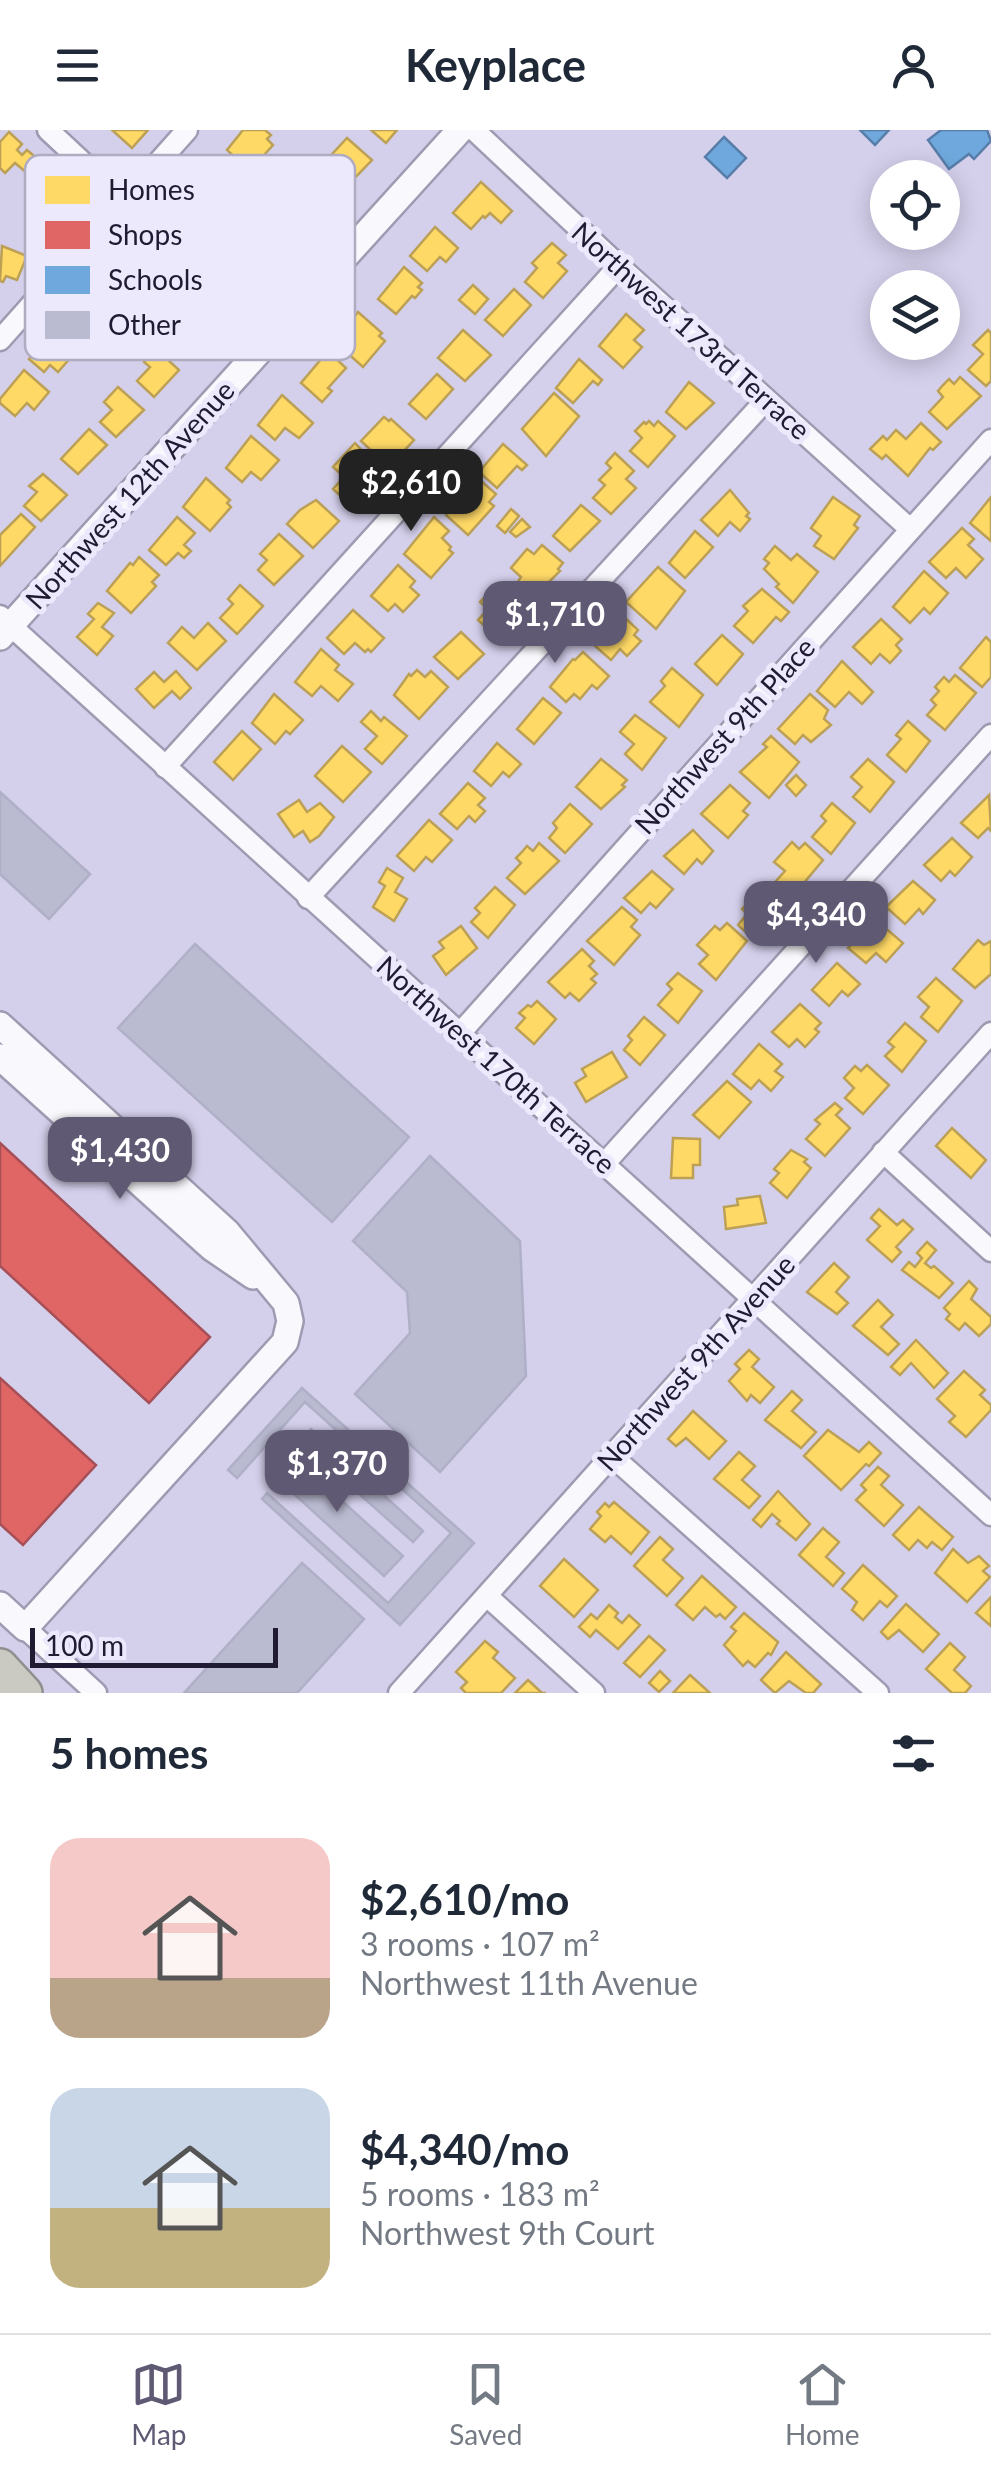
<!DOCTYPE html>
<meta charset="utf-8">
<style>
body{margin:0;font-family:Lato,sans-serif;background:#f6f6f7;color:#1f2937;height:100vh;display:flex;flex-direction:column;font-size:38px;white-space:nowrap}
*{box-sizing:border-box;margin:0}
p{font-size:32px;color:#747a83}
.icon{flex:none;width:55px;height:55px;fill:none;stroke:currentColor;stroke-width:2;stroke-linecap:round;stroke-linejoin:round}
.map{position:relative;height:1563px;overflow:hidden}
.drawer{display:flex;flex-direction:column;background:#fff;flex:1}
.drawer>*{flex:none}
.fabs{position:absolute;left:870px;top:30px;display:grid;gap:20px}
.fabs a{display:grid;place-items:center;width:90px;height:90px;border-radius:50%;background:#fff;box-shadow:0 5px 25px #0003;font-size:50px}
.scale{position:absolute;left:30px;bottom:25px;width:248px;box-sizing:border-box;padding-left:10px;border:5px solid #201a32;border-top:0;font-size:28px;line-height:35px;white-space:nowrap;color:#201a32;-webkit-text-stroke:8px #ece9fd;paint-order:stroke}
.price{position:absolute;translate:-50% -85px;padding:0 22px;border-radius:20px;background:#5f5973;color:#fff;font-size:32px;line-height:65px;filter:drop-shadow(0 2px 5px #0008)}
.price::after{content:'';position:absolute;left:50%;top:60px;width:30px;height:22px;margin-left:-15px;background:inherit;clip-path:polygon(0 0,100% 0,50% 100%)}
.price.on{background:#222;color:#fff}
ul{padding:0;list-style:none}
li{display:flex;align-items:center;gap:30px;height:250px;padding:0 50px}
li span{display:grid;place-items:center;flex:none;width:280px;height:200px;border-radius:30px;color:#555}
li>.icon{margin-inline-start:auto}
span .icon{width:120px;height:120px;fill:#fffc;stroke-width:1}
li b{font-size:42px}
h2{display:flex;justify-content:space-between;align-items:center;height:120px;padding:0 50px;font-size:42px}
header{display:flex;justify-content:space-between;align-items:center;height:130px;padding:0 50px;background:#fff;font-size:45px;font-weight:700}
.tab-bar{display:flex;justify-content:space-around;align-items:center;height:140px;border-top:2px solid #e0e1e3;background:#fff;font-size:28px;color:#747a83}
.tab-bar a{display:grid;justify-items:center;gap:5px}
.tab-bar .on{color:#5f5973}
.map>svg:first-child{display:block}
</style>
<header><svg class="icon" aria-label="menu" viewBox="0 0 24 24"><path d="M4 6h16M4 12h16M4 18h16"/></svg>Keyplace<svg class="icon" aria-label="person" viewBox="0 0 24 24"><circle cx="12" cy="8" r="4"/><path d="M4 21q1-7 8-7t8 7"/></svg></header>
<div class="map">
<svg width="991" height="1563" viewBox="0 0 991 1563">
<rect width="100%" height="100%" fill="#d4cfeb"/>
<!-- homes -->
<g fill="#ffd966" stroke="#bca056" stroke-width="2.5">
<polygon points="112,0 148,0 132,18"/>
<polygon points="243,0 265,0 271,5 267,9 273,15 256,34 250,28 243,35 227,20"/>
<polygon points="371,0 397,0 386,13"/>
<polygon points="9,2 22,14 17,20 22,25 27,20 39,30 27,43 15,33 5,43 0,38 0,12"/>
<polygon points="347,8 372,30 346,57 322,35"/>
<polygon points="481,52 512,81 501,93 490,83 485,88 483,86 471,99 453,83"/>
<polygon points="435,97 458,118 446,132 440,127 427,141 410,126"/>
<polygon points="552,113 566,125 558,133 567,141 543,168 525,152 537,138 532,133"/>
<polygon points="2,116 27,126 17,150 6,146 3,152 0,151"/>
<polygon points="404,137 422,153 418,157 422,160 415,168 412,166 396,184 378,169"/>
<polygon points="473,155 488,169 475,184 459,170"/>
<polygon points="514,159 531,175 503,206 485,190"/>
<polygon points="358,182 382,203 379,206 385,211 363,237 335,212"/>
<polygon points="626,184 644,200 634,210 642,217 623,238 599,216"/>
<polygon points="55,199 78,219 58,242 50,235 44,242 29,229"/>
<polygon points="463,200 491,225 465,251 438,228"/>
<polygon points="988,200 991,203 991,251 986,256 968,240 983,224 973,215"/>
<polygon points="156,219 179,240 154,267 137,251 150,237 144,232"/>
<polygon points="328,221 346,238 328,258 332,261 322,272 301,253"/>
<polygon points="579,229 602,250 598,255 593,251 573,273 556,258"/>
<polygon points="24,240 49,262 34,280 27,273 15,286 0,273 0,269"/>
<polygon points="437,244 453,259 426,289 409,274"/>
<polygon points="960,247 981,266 947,299 929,282 943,267 938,261 943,255 949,249 954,254"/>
<polygon points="689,252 714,273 686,299 666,282"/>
<polygon points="118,257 144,280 116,307 100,292 112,280 104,272"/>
<polygon points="554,263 579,286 546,326 522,299"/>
<polygon points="282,265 313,293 299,308 285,298 275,310 258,295"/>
<polygon points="384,287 389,291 391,289 414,310 389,337 361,311"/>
<polygon points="649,291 654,296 658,291 675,306 648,337 630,321 642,308 635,301 644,292 646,294"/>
<polygon points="921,293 941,312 933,320 930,318 908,346 886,325 882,329 870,319 883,306 887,310 896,300 906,309"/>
<polygon points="89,299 107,315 78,344 61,329"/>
<polygon points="251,306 279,330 261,350 251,342 242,352 226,338"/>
<polygon points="355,313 383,343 376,356 371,352 349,374 333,359 344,347 333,337"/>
<polygon points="503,314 527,335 522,340 517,336 497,358 479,342"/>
<polygon points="615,323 634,341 626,349 636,358 611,384 593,368 605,355 599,350 611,338 606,333"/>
<polygon points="43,344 67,365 41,391 24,376 37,362 29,356"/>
<polygon points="206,348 230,370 227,373 231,377 210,401 183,377"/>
<polygon points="480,350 496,364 489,372 494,376 468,405 446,385 473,352 476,355"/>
<polygon points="730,360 749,383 746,386 750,389 740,401 730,392 718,406 701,390"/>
<polygon points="833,367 860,386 854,395 858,398 834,429 814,416 821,406 811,398"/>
<polygon points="991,367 991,411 970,393"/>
<polygon points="316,370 339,391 313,418 287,394 300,380"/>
<polygon points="581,375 600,391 570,421 553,406"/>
<polygon points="511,379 519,386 505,403 497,396"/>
<polygon points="21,384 35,397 0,436 0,405"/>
<polygon points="177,387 195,403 184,415 191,421 184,428 178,423 166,435 149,420"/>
<polygon points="434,387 449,401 442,408 451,417 449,420 453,423 431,448 404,424"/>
<polygon points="522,389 530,397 516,407 510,402"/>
<polygon points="962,398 974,409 968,415 983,429 966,448 956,438 946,448 929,432"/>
<polygon points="695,401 713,417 685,448 669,433"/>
<polygon points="279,404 303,426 274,455 258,440 267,430 260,424"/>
<polygon points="542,415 563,433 558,439 560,441 533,468 517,453 521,447 511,438 527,419 534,424"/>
<polygon points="775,416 791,430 797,424 818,442 793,473 776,457 779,454 764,439 769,433 764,429"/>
<polygon points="139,427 159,445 152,452 156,456 131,483 107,461 130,433 133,435"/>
<polygon points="398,435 415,451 410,457 419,465 403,482 395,474 388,481 371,466"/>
<polygon points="658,437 685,461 656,499 626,472"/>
<polygon points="924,441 948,463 930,484 924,478 910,493 893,477"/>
<polygon points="498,453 523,476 495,506 478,490 488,479 480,472"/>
<polygon points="240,455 263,476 237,504 220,488 233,474 228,469"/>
<polygon points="762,459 789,482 781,491 776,487 753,513 734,496 748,481 743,476"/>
<polygon points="98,473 114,483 102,497 113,506 97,525 77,507 94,489 88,484"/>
<polygon points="353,480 384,508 371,522 368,519 365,522 355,513 344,524 327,508"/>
<polygon points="620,483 638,500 634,505 641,511 627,526 620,519 611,530 594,515"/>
<polygon points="881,489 902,509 896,515 901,521 890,533 880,524 871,534 853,517"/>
<polygon points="208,493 226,511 197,540 168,513 182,497 194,508"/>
<polygon points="461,502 484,524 458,549 434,527"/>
<polygon points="722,505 743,524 717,555 695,534"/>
<polygon points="986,507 991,512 991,547 982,557 960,538"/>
<polygon points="321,519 339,535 335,540 353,554 338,571 321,556 312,566 295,552"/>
<polygon points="583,522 609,546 597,559 592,555 580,569 574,564 566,572 550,557 573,529 575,530"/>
<polygon points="842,531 873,562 862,574 849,562 835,577 817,561"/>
<polygon points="672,538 703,565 679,597 650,572 665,556 661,551"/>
<polygon points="417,540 425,547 431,541 448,557 419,589 394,565 409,544 411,546"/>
<polygon points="176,541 191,558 180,569 172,561 154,578 136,559 154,542 164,552"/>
<polygon points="955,545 976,563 945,600 927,585 936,575 931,570 939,561 935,557 944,547 949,552"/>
<polygon points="274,564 303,590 290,604 286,601 275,614 252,593"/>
<polygon points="810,564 828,580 824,589 831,595 811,612 803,605 795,614 778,599"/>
<polygon points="543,568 561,583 534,614 517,599"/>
<polygon points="371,581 381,591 384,587 407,606 382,634 365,619 377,606 361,592"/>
<polygon points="635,585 666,608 642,640 625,624 634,614 620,602"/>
<polygon points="908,591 930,611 906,642 887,625 901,609 896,605"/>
<polygon points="242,601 261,619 233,650 214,632"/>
<polygon points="771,606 799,632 769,668 740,642 767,617 763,614"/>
<polygon points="497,613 521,634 509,647 503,642 491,656 474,641"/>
<polygon points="342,616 371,642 343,672 315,646"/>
<polygon points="601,629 627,650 622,655 625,657 601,679 576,657"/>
<polygon points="868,629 894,652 870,682 853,667 862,657 851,647"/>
<polygon points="796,645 806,655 796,666 786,655"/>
<polygon points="468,653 485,668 478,675 485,681 475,692 469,686 457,699 440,684"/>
<polygon points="730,655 750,673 743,681 748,685 728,708 701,684"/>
<polygon points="989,665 991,701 988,698 978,708 961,693"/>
<polygon points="299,670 307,682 320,673 334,687 319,706 310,712 303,701 294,707 278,684"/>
<polygon points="832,673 855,693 831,724 812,707 826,691 821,686"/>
<polygon points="570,674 592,694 565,723 549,708 557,698 553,693"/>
<polygon points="429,690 452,710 432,732 426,727 414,741 397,726"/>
<polygon points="693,700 713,721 702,734 697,729 684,744 664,726"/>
<polygon points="952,708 972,727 955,746 950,741 941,751 924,735"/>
<polygon points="792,712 799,719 805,713 823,730 793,766 776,751 785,741 774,732"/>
<polygon points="539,713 559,731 525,764 507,748 521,733 516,728 522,722 527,716 533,721"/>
<polygon points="387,738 403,748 395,762 407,769 394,791 373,777 385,756 379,752"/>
<polygon points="652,741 673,759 656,778 650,773 641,783 624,768"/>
<polygon points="913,751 935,770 923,784 919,779 905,794 886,777"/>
<polygon points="495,757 515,775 488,808 471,792 480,783 475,778"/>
<polygon points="759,760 780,778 754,810 738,795 747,784 742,779"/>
<polygon points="622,777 637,790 631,797 640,805 614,835 587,811"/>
<polygon points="876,790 903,813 886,832 876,823 866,833 848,818"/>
<polygon points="727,793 747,811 716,850 699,834 708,825 697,815 715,796 720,800"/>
<polygon points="461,796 477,818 446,845 433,826 444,818 439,812"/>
<polygon points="978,810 984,815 991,811 991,844 975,858 953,839"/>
<polygon points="582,819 594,831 589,836 597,844 591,849 596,853 579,871 570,863 565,868 548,852"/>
<polygon points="837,833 860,854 848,866 842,861 829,876 812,860"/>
<polygon points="678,843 702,861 678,893 658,875 672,859 667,854"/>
<polygon points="936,848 962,871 938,902 921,887 929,877 918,867"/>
<polygon points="537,871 556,889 534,914 516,898 525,888 519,883 528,875 531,877"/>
<polygon points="800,874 821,893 815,899 819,902 805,917 797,909 789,917 772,902"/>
<polygon points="644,887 665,905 640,935 624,920 632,910 628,906"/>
<polygon points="905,893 926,911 902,942 885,926 894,917 888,912"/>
<polygon points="759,914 782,934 775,941 783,947 771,961 759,950 751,959 733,944"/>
<polygon points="612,922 627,947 586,972 575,953 586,946 582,939"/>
<polygon points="867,935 889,955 863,984 845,968 854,958 844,948 855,936 861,941"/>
<polygon points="727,951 751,972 719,1008 693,985"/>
<polygon points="835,973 842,979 836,985 850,998 825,1026 806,1009 820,994 815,990"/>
<polygon points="952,998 986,1030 971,1048 936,1016"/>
<polygon points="673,1008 700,1009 700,1035 693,1035 693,1048 671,1048"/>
<polygon points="791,1020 807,1029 804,1032 811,1038 787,1068 770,1053 779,1043 774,1039"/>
<polygon points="760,1066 766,1093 726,1099 724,1077 738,1075 737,1069"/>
<polygon points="879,1079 897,1095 903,1090 913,1099 896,1117 901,1122 892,1132 867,1110 880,1096 871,1088"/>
<polygon points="927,1112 936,1120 925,1133 931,1138 934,1136 953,1153 939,1168 902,1140 909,1132 915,1137 922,1128 917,1123"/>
<polygon points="834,1133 849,1147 836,1162 848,1173 837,1184 807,1162"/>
<polygon points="969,1151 977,1159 971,1169 991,1187 991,1194 979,1206 965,1193 959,1200 946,1189 950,1184 944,1178"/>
<polygon points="878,1170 893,1185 881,1197 899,1214 888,1225 853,1196"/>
<polygon points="916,1210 948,1243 934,1258 911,1233 900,1245 891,1237"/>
<polygon points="749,1220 759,1229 752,1237 774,1257 760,1273 751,1265 747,1271 729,1251 740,1239 735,1234"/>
<polygon points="964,1241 985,1260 980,1265 991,1275 991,1280 966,1307 949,1292 955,1286 937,1269"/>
<polygon points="792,1261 802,1270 792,1281 816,1302 801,1318 765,1290"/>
<polygon points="693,1281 726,1311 709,1329 686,1308 676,1316 668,1309"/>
<polygon points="828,1300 859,1322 869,1312 881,1323 869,1336 866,1334 841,1360 804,1326"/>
<polygon points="739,1322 755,1336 742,1350 760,1366 749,1378 714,1349"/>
<polygon points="878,1337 889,1346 881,1355 903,1375 884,1396 856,1370 866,1360 861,1355"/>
<polygon points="778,1361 810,1394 796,1410 777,1394 780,1391 772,1384 761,1397 753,1390"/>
<polygon points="614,1372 649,1402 631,1424 611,1406 605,1412 590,1399 601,1386 597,1382 605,1373 609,1377"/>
<polygon points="919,1377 953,1407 942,1420 932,1412 927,1418 918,1410 909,1420 893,1405"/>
<polygon points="823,1398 839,1412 826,1427 844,1443 833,1456 799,1425"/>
<polygon points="660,1407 673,1419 663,1430 683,1448 667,1466 634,1436"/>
<polygon points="953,1419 968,1433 979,1426 989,1436 983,1441 990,1447 967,1472 935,1443"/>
<polygon points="564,1429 598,1460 574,1487 540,1456"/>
<polygon points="863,1435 897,1466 887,1477 880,1471 863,1490 852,1480 857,1472 842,1459"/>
<polygon points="702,1446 736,1477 725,1489 720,1484 716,1487 705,1477 693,1490 676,1475"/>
<polygon points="991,1467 991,1496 976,1483"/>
<polygon points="906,1474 939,1504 923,1522 899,1500 888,1509 881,1502"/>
<polygon points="609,1475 618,1483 615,1487 622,1493 629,1485 640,1495 618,1519 596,1500 590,1507 579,1497 591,1484 597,1489"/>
<polygon points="744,1483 778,1512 771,1525 768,1523 755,1537 748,1531 743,1536 724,1515 736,1501 731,1497"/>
<polygon points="649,1506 665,1520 640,1547 624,1533"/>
<polygon points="485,1511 498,1522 493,1528 515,1548 501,1563 466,1563 461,1558 467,1552 456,1542"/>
<polygon points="950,1513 965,1527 954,1540 971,1556 965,1563 952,1563 926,1539"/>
<polygon points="786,1522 821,1554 813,1563 806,1563 789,1551 775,1563 761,1550"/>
<polygon points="660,1541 670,1551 659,1562 649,1553"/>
<polygon points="690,1545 710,1563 673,1563"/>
<polygon points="528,1550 542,1563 546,1563 515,1563"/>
</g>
<!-- shops -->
<g fill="#e06666" stroke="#a64f56" stroke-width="2.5">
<polygon points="0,1013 210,1207 149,1273 0,1136"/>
<polygon points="0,1248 96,1335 23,1415 0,1394"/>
</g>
<!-- schools -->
<g fill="#6fa8dc" stroke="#577da9" stroke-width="2.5">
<polygon points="860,0 889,0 875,15"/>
<polygon points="941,0 987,0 991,11 974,29 969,24 949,39 928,10"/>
<polygon points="724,7 746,28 727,48 705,27"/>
</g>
<!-- building -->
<g fill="#babad1" stroke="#afb0c8" stroke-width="2.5">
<polygon points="0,662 90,744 49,789 0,744"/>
<polygon points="195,814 409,1007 332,1092 118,898"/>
<polygon points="430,1026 520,1111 526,1246 440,1342 355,1264 410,1203 407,1162 353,1111"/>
<polygon points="302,1258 474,1413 400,1495 262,1369 267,1363 388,1473 451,1403 305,1272 237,1348 228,1340"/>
<polygon points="311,1299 423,1401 413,1412 300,1311"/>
<polygon points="289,1323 403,1426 384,1446 271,1343"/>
<polygon points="302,1433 364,1489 297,1563 184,1563"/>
</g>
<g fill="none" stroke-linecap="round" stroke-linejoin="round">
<defs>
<g id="minor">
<polyline points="48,0 123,70"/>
<polyline points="474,0 619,136 910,399"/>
<polyline points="0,210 187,0"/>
<polyline points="0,486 991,1385"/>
<polyline points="165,637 619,136"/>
<polyline points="308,768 766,270"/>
<polyline points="461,902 991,310"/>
<polyline points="883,1022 991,1121"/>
<polyline points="605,1033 991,605"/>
<polyline points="613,1327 878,1563"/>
<polyline points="487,1466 594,1563"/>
<polyline points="25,1498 96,1563"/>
<polyline points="399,1563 991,903"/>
</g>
<g id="tertiary">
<polyline points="0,507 460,0"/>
<polyline points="0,895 227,1102 286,1173 290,1191 285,1212 25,1498 0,1475"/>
<polyline points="0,927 212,1118 253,1146"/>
</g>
<polyline id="motorway" points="0,1537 24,1563"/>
</defs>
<!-- minor casing -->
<use href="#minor" stroke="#9f9ab2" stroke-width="25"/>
<!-- tertiary casing -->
<use href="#tertiary" stroke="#9f9ab2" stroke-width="30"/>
<!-- motorway casing -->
<use href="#motorway" stroke="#908f90" stroke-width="40"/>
<!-- minor -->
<use href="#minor" stroke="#f9f8fc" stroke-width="20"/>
<!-- tertiary -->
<use href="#tertiary" stroke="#f9f8fc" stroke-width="25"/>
<!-- motorway -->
<use href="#motorway" stroke="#cacac2" stroke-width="35"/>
</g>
<g text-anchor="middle" stroke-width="10" stroke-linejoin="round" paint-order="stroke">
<!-- street labels -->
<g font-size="28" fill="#201a32" stroke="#ece9fd">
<text transform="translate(691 201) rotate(42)" y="10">Northwest 173rd Terrace</text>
<text transform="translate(130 365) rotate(-48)" y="10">Northwest 12th Avenue</text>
<text transform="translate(725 606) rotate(-48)" y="10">Northwest 9th Place</text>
<text transform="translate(496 935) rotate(42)" y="10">Northwest 170th Terrace</text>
<text transform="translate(696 1233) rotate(-48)" y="10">Northwest 9th Avenue</text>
</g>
</g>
<!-- legend -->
<rect x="25" y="25" width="330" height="205" rx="15" fill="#ece9fd" stroke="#afabc0" stroke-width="2.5"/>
<rect x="45" y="46" width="45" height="28" fill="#ffd966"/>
<rect x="45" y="91" width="45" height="28" fill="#e06666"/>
<rect x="45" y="136" width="45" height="28" fill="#6fa8dc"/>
<rect x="45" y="181" width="45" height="28" fill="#babad1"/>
<g font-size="28" fill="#201a32">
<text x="108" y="70">Homes</text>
<text x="108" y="115">Shops</text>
<text x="108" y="160">Schools</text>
<text x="108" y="205">Other</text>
</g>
</svg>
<div class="fabs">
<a><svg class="icon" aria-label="locate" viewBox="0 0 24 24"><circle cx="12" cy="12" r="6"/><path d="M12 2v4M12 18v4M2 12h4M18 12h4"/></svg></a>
<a><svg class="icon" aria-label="layers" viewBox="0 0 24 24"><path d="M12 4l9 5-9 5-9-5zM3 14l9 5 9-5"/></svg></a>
</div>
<div class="scale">100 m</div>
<b class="price on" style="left:411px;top:404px">$2,610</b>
<b class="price" style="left:555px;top:536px">$1,710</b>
<b class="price" style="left:816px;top:836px">$4,340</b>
<b class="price" style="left:120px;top:1072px">$1,430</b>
<b class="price" style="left:337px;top:1385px">$1,370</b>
</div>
<section class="drawer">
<h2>5 homes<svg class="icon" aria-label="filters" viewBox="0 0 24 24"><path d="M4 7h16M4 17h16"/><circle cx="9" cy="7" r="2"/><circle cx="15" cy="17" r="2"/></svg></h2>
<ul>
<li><span style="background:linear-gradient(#f6c9c9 70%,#b9a48a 0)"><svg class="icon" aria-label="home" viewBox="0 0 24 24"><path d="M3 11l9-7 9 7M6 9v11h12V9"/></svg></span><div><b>$2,610/mo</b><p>3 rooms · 107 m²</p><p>Northwest 11th Avenue</p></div></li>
<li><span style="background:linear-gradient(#c9d6e8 60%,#c2b280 0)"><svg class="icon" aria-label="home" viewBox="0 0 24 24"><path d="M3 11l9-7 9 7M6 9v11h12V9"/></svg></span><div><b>$4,340/mo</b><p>5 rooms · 183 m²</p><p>Northwest 9th Court</p></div></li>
</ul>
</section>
<nav class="tab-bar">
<a class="on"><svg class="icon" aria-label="map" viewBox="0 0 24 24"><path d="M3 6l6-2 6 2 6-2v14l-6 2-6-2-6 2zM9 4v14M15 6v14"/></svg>Map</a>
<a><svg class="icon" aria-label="saved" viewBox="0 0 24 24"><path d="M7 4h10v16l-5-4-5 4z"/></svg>Saved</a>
<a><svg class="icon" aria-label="home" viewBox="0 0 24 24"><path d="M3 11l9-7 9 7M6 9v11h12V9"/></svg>Home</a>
</nav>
